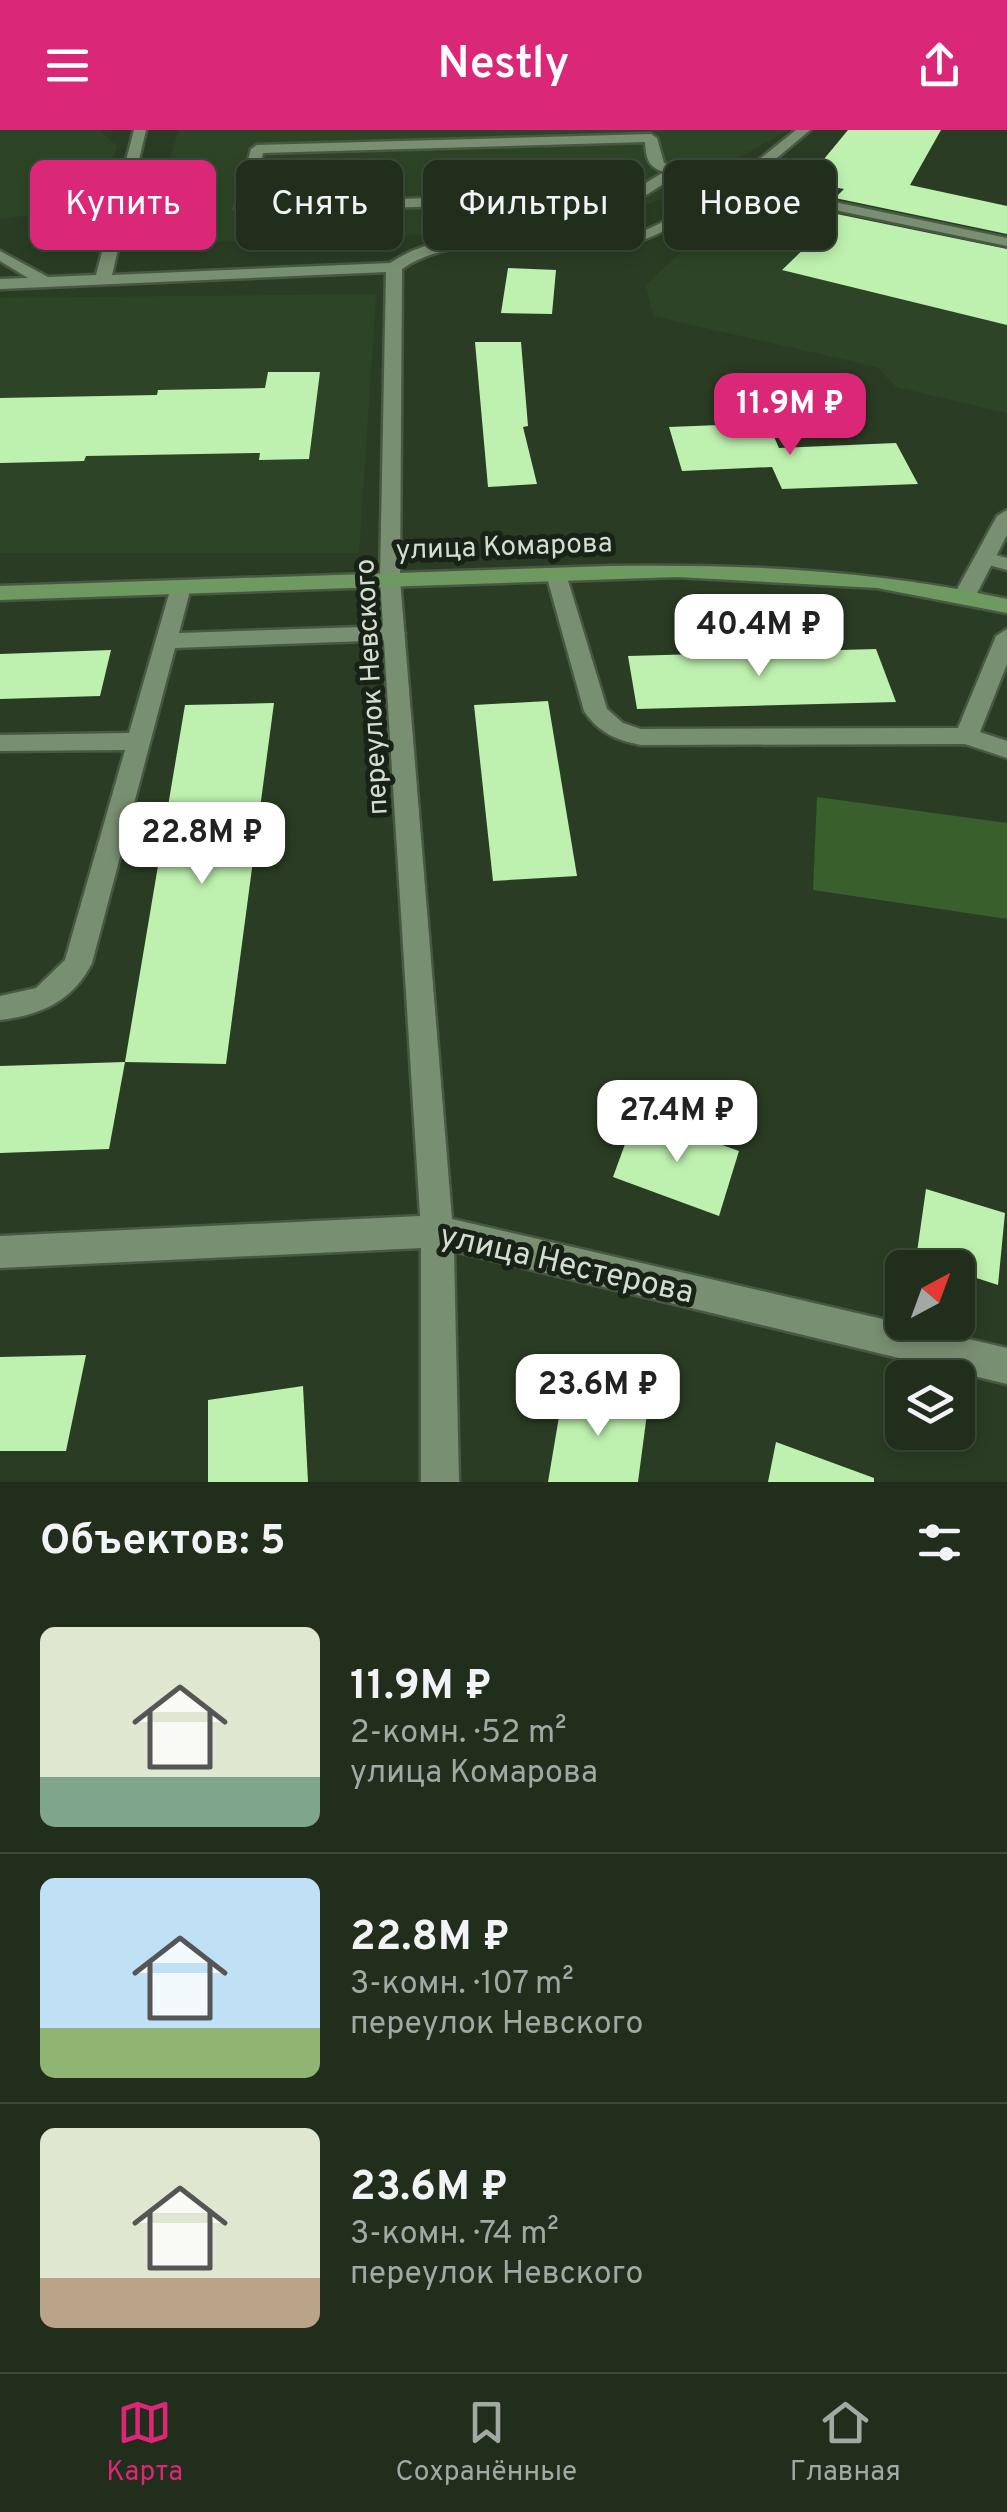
<!DOCTYPE html>
<html lang="ru">
<meta charset="utf-8">
<style>
body{margin:0;font-family:Overpass,sans-serif;background:#283624;color:#f1f3f6;height:100vh;display:flex;flex-direction:column;font-size:38px;white-space:nowrap}
*{box-sizing:border-box;margin:0}
p{font-size:32px;color:#a2a8a3}
.icon{flex:none;width:55px;height:55px;fill:none;stroke:currentColor;stroke-width:2;stroke-linecap:round;stroke-linejoin:round}
.map{position:relative;height:1352px;overflow:hidden}
.panel{display:flex;flex-direction:column;background:#202e1b;flex:1}
.panel>*{flex:none}
.hud{position:absolute;left:30px;top:30px;width:948px;height:90px;display:flex;gap:20px}
.needle{width:65px;rotate:41deg}
.tools{position:absolute;left:885px;top:1120px;display:grid;gap:20px}
.tools a{display:grid;place-items:center;width:90px;height:90px;border-radius:15px;background:#202e1b;box-shadow:0 5px 15px #0003,0 0 0 2px #3d4a3a;font-size:50px}
.price{position:absolute;translate:-50% -85px;padding:0 22px;border-radius:20px;background:#fff;color:#222;font-size:32px;line-height:65px;filter:drop-shadow(0 2px 5px #0008)}
.price::after{content:'';position:absolute;left:50%;top:60px;width:30px;height:22px;margin-left:-15px;background:inherit;clip-path:polygon(0 0,100% 0,50% 100%)}
.price.active{background:#db2777;color:#fff}
ul{padding:0;list-style:none}
li{display:flex;align-items:center;gap:30px;height:250px;padding:0 40px}
li+li{border-top:2px solid #3d4a3a}
li span{display:grid;place-items:center;flex:none;width:280px;height:200px;border-radius:15px;color:#555}
li>.icon{margin-inline-start:auto}
span .icon{width:120px;height:120px;fill:#fffc;stroke-width:1}
li b{font-size:42px}
h2{display:flex;justify-content:space-between;align-items:center;height:120px;padding:0 40px;font-size:42px}
.chip{padding:0 35px;border-radius:15px;background:#202e1b;box-shadow:0 5px 15px #0003,0 0 0 2px #3d4a3a;font-size:35px;line-height:90px}
.chip.active{background:#db2777;color:#fff}
header{display:flex;justify-content:space-between;align-items:center;height:130px;padding:0 40px;background:#db2777;color:#fff;font-size:45px;font-weight:600}
.dock{display:flex;justify-content:space-around;align-items:center;height:140px;border-top:2px solid #3d4a3a;background:#202e1b;font-size:28px;color:#a2a8a3}
.dock a{display:grid;justify-items:center;gap:5px}
.dock .active{color:#db2777}
.map>svg:first-child{display:block}
</style>
<header><svg class="icon" aria-label="menu" viewBox="0 0 24 24"><path d="M4 6h16M4 12h16M4 18h16"/></svg>Nestly<svg class="icon" aria-label="share" viewBox="0 0 24 24"><path d="M12 15V3M7 8l5-5 5 5M5 13v7h14v-7"/></svg></header>
<div class="map">
<svg width="1007" height="1352" viewBox="0 0 1007 1352">
<rect width="100%" height="100%" fill="#2a3d24"/>
<!-- built -->
<g fill="#2d4526">
<polygon points="0,0 99,0 117,16 96,77 0,89"/>
<polygon points="179,0 788,0 694,54 594,99 142,115"/>
<polygon points="747,59 1007,117 1007,283 896,257 877,237 653,186 646,155"/>
<polygon points="376,164 359,423 0,423 0,168"/>
</g>
<!-- green -->
<polygon fill="#385f2c" points="817,667 1007,693 1007,789 813,760"/>
<!-- building -->
<g fill="#bef1af">
<polygon points="848,0 941,0 910,55 1007,76 1007,104 835,68 844,59 805,52"/>
<polygon points="822,81 1007,119 1007,195 782,140 814,109 797,105"/>
<polygon points="508,138 556,140 552,184 501,183"/>
<polygon points="475,212 521,212 528,296 523,297 537,354 488,357"/>
<polygon points="268,242 320,242 309,329 259,330 260,323 86,326 84,331 0,333 0,268 157,265 158,260 265,258"/>
<polygon points="768,293 779,318 896,313 918,354 782,359 772,337 682,341 669,297"/>
<polygon points="876,519 896,572 637,579 628,526"/>
<polygon points="111,520 100,566 0,569 0,524"/>
<polygon points="548,571 577,746 493,751 474,575"/>
<polygon points="274,573 226,934 125,932 185,575"/>
<polygon points="125,932 109,1019 0,1023 0,936"/>
<polygon points="636,984 739,1021 719,1086 613,1047"/>
<polygon points="926,1059 1005,1083 998,1155 958,1142 958,1138 943,1138 916,1129"/>
<polygon points="86,1225 66,1321 0,1321 0,1227"/>
<polygon points="303,1256 308,1352 208,1352 208,1270"/>
<polygon points="564,1257 648,1276 638,1352 548,1352"/>
<polygon points="776,1312 874,1348 874,1352 768,1352"/>
</g>
<g fill="none" stroke-linecap="round" stroke-linejoin="round">
<defs>
<g id="service">
<path d="M651,4L657,8L664,33L734,57L727,61L676,46L643,67L620,70L242,83L235,79L251,19L257,15ZM645,12C646,28 648,37 664,42L634,60L250,75L263,23Z"/>
<polygon points="985,422 1007,428 1007,440 978,432 975,428"/>
<path d="M556,438L566,444L607,579L623,593L641,599L958,598L996,506L1007,499V534L980,602L1007,611V628L965,614L641,615C616,610 599,603 584,581L546,444Z"/>
<path d="M181,451L191,457L179,503L394,496L405,503L394,510L175,518L92,833C73,871 41,885 0,890V866L36,858L65,830L125,620L0,621V605L129,603L171,457Z"/>
</g>
<g id="minor">
<path d="M134,0H146L112,145L390,133C459,87 543,119 619,108C665,100 700,63 745,50L746,40L796,0H810L758,44V50L796,64L1007,108V116L792,71L751,56C701,71 666,112 612,117C543,124 462,98 402,139L400,449L452,1089L1007,1218V1254L454,1121L459,1352H421V1118L0,1138V1106L420,1086L380,449L386,142L0,159V149L28,148L0,131V121L48,147L96,145Z"/>
<polygon points="1007,380 1007,405 976,465 965,472 958,470 954,465 997,386"/>
</g>
<path id="primary" d="M610,436C745,434 875,440 1007,469V483L877,458L677,447L0,470V456Z"/>
</defs>
<!-- service casing -->
<use href="#service" stroke="#485843" stroke-width="5"/>
<!-- minor casing -->
<use href="#minor" stroke="#485843" stroke-width="5"/>
<!-- primary casing -->
<use href="#primary" stroke="#485843" stroke-width="5"/>
<!-- service -->
<use href="#service" fill="#798f72" fill-rule="evenodd"/>
<!-- minor -->
<use href="#minor" fill="#798f72" fill-rule="evenodd"/>
<!-- primary -->
<use href="#primary" fill="#6e9961" fill-rule="evenodd"/>
</g>
<g text-anchor="middle" stroke-width="10" stroke-linejoin="round" paint-order="stroke">
<!-- street labels -->
<g font-size="28" fill="#d2decf" stroke="#192216">
<text transform="translate(504 415) rotate(-2)" y="10">улица Комарова</text>
<text transform="translate(370 557) rotate(-93)" y="10">переулок Невского</text>
</g>
<!-- near-street labels -->
<g font-size="32" fill="#d2decf" stroke="#192216">
<text transform="translate(567 1133) rotate(13)" y="11">улица Нестерова</text>
</g>
</g>
</svg>
<div class="tools">
<a><svg class="needle" viewBox="-14 -14 28 28"><path d="M0-13l5 13h-10z" fill="#e53935"/><path d="M0 13l5-13h-10z" fill="#a2a8a3"/></svg></a>
<a><svg class="icon" aria-label="layers" viewBox="0 0 24 24"><path d="M12 4l9 5-9 5-9-5zM3 14l9 5 9-5"/></svg></a>
</div>
<b class="price active" style="left:790px;top:328px">11.9M ₽</b>
<b class="price" style="left:759px;top:549px">40.4M ₽</b>
<b class="price" style="left:202px;top:757px">22.8M ₽</b>
<b class="price" style="left:677px;top:1035px">27.4M ₽</b>
<b class="price" style="left:598px;top:1309px">23.6M ₽</b>
<div class="hud">
<a class="chip active">Купить</a>
<a class="chip">Снять</a>
<a class="chip">Фильтры</a>
<a class="chip">Новое</a>
</div>
</div>
<section class="panel">
<h2>Объектов: 5<svg class="icon" aria-label="filters" viewBox="0 0 24 24"><path d="M4 7h16M4 17h16"/><circle cx="9" cy="7" r="2"/><circle cx="15" cy="17" r="2"/></svg></h2>
<ul>
<li><span style="background:linear-gradient(#dfe7d0 75%,#7fa58c 0)"><svg class="icon" aria-label="home" viewBox="0 0 24 24"><path d="M3 11l9-7 9 7M6 9v11h12V9"/></svg></span><div><b>11.9M ₽</b><p>2-комн. · 52 m²</p><p>улица Комарова</p></div></li>
<li><span style="background:linear-gradient(#bfe0f5 75%,#8fb573 0)"><svg class="icon" aria-label="home" viewBox="0 0 24 24"><path d="M3 11l9-7 9 7M6 9v11h12V9"/></svg></span><div><b>22.8M ₽</b><p>3-комн. · 107 m²</p><p>переулок Невского</p></div></li>
<li><span style="background:linear-gradient(#dfe7d0 75%,#b9a48a 0)"><svg class="icon" aria-label="home" viewBox="0 0 24 24"><path d="M3 11l9-7 9 7M6 9v11h12V9"/></svg></span><div><b>23.6M ₽</b><p>3-комн. · 74 m²</p><p>переулок Невского</p></div></li>
</ul>
</section>
<nav class="dock">
<a class="active"><svg class="icon" aria-label="map" viewBox="0 0 24 24"><path d="M3 6l6-2 6 2 6-2v14l-6 2-6-2-6 2zM9 4v14M15 6v14"/></svg>Карта</a>
<a><svg class="icon" aria-label="saved" viewBox="0 0 24 24"><path d="M7 4h10v16l-5-4-5 4z"/></svg>Сохранённые</a>
<a><svg class="icon" aria-label="home" viewBox="0 0 24 24"><path d="M3 11l9-7 9 7M6 9v11h12V9"/></svg>Главная</a>
</nav>
